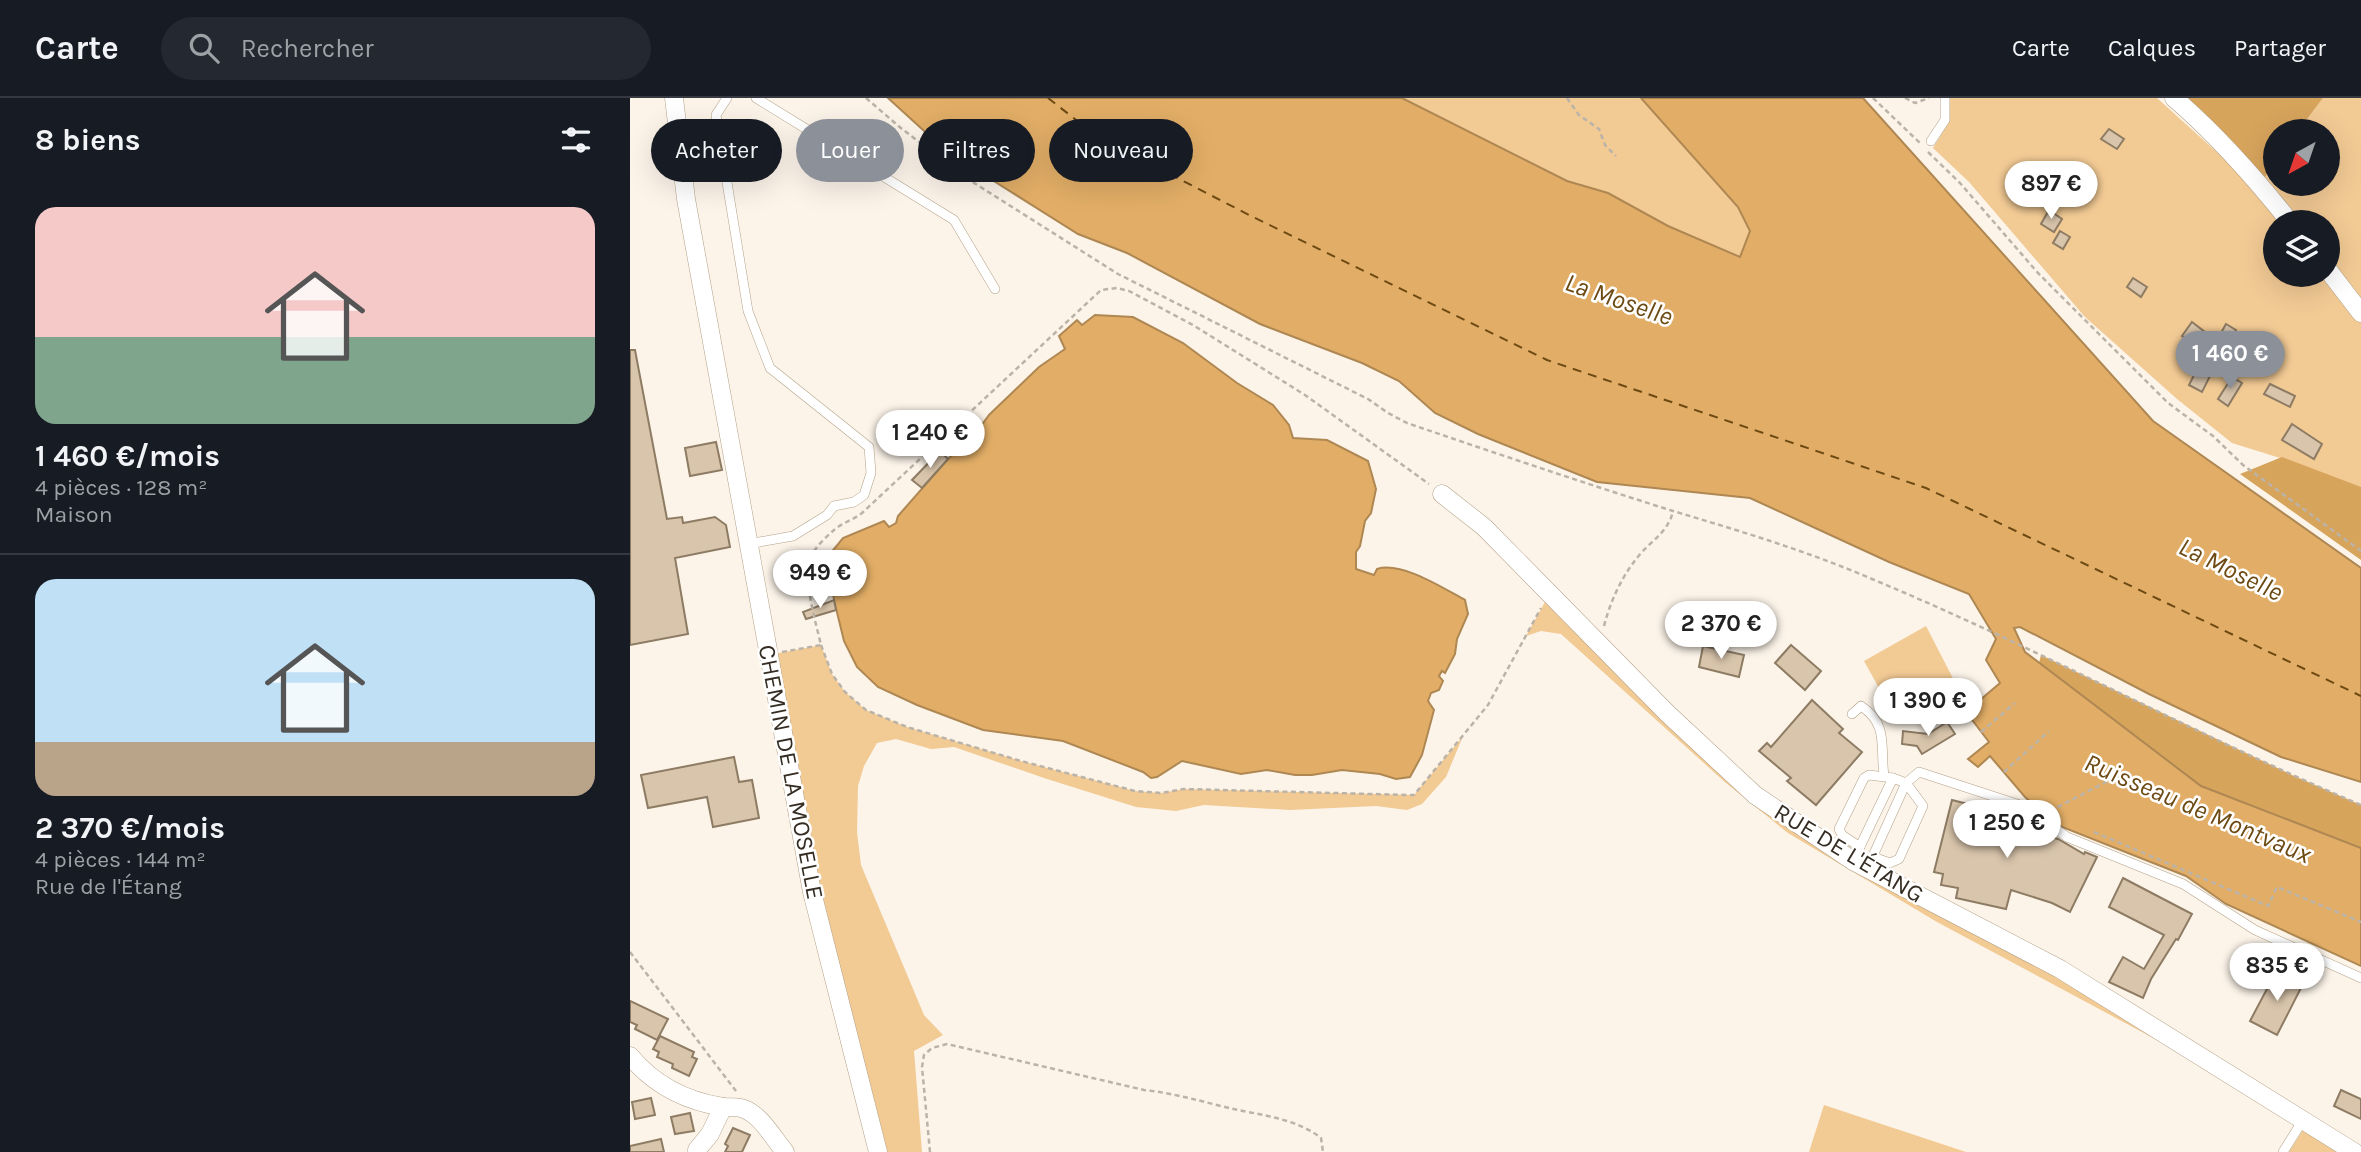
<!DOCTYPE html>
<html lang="fr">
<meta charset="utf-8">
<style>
body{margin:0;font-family:Karla,sans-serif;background:#242831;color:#f1f3f6;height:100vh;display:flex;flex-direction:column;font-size:26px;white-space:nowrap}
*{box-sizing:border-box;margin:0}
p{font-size:23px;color:#9ea1a6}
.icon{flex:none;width:38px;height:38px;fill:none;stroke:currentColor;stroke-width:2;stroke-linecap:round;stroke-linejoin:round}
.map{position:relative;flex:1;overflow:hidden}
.drawer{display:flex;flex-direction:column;background:#171b24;width:630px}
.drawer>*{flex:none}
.guide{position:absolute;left:21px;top:21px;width:665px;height:63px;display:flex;gap:14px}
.needle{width:46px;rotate:220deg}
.tools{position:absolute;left:1633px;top:21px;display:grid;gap:14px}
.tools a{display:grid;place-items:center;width:77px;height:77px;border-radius:50%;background:#171b24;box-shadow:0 7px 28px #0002;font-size:35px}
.price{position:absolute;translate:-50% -60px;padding:0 16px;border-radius:24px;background:#fff;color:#222;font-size:23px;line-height:46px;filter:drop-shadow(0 2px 4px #0008)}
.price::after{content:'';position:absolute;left:50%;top:42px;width:21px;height:16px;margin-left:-10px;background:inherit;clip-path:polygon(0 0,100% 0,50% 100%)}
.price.on{background:#8c9099;color:#fff}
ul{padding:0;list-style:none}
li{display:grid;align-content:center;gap:14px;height:371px;padding:0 35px}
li+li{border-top:2px solid #363941}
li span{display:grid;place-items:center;height:217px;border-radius:21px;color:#555}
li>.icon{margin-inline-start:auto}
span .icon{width:126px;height:126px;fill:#fffc;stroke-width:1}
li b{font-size:30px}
h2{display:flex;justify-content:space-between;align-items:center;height:84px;padding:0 35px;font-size:30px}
.tag{padding:0 24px;border-radius:32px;background:#171b24;box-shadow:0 7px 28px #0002;font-size:24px;line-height:63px}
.tag.on{background:#8c9099;color:#fff}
header{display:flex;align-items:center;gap:42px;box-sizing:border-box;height:98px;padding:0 35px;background:#171b24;border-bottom:2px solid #363941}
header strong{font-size:33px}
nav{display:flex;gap:38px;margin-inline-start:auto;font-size:24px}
.search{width:490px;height:63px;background:#242831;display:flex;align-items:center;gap:18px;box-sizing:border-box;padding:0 24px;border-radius:38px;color:#9ea1a6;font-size:26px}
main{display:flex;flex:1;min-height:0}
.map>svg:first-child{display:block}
</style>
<header>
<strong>Carte</strong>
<div class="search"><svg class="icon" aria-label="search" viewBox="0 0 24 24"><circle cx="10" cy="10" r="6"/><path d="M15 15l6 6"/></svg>Rechercher</div>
<nav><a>Carte</a><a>Calques</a><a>Partager</a></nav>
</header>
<main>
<section class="drawer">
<h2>8 biens<svg class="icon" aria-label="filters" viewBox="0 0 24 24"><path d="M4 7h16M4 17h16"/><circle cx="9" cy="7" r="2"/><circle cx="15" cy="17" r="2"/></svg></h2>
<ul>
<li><span style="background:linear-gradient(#f6c9c9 60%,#7fa58c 0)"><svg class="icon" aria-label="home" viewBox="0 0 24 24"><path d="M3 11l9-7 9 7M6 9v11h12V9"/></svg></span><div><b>1 460 €/mois</b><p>4 pièces · 128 m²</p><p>Maison</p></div></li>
<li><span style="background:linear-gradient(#bfe0f5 75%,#b9a48a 0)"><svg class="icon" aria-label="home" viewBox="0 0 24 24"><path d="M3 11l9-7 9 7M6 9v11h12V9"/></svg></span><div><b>2 370 €/mois</b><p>4 pièces · 144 m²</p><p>Rue de l'Étang</p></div></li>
</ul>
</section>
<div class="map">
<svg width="1731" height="1054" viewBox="0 0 1731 1054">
<rect width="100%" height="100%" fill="#fcf4e9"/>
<!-- green -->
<g fill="#f2ca94" fill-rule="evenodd">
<polygon points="772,0 1011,0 1108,109 1120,133 1110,159 1038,128 978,95 937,83"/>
<path d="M1320,0H1527L1601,67L1632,83L1645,65V86H1698V33H1668L1693,0H1731V390L1650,360L1602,345L1547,301L1455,219L1339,84L1303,50C1315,31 1321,23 1320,0ZM1645,124H1698V177H1645Z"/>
<polygon points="920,495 1125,697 1330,818 1553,956 1307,824 1158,735 1096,685 931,536 911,533 896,538"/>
<polygon points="1296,528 1330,594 1269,626 1234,563"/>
<polygon points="191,547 202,576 215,594 236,612 277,629 391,663 505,693 531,695 554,691 784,697 833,638 816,679 792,706 777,712 746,708 660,712 574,707 546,713 506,709 414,680 324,649 301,651 266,641 247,645 234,668 228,688 227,734 231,767 294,917 313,937 284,953 292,1054 248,1054 139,557"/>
<polygon points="1194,1007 1336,1054 1179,1054"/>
<polygon points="1673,1032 1708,1054 1659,1054"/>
</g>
<!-- forest -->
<g fill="#d7a45c">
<polygon points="1544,0 1693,0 1668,33 1645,33 1645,65 1632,83"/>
<polygon points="1652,359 1731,389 1731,462 1610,376"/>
<polygon points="1411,557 1662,677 1731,707 1731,770 1590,731 1408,569"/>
</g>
<!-- water -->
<g fill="#e2ae67" stroke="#ae8753" stroke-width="2">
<polygon points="258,0 772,0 937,83 978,95 1038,128 1110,159 1120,133 1108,109 1011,0 1233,0 1523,323 1731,470 1731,684 1651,659 1519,596 1390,529 1384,530 1395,554 1571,688 1731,750 1731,868 1596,806 1556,778 1427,727 1395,699 1360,658 1348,669 1338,661 1359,644 1336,614 1370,585 1356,562 1366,541 1339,496 1259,464 1120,400 967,384 848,336 805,315 769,283 732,265 630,226 497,155 448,136 351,75 304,42"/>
<path d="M465,217L503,219L553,245L607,285L643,307L659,327L663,340L697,342L738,363L746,391L741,415L735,423L730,448L726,454V471L744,477L747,471C771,463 813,490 835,502L838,516L827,541L825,556L815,575L812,573L809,578L813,583L809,592L801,595L798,603L804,612L792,657L780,679L766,681L750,676L712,672L682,677H665L637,672L611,676L552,663L527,679L521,680L513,674L433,643L353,632L287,607L248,589L227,569L214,543L204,502L200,469L195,462L213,440L254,423L259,429L266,425L268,418L318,361L343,339L359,317L409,269L435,251L429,238L447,222L452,227Z"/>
</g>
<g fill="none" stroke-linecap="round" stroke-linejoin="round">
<!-- ferry -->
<polyline stroke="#6d4a13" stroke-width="2" stroke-dasharray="9 7" stroke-linecap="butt" points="418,0 468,39 621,118 917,262 1296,390 1731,598"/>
</g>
<!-- building -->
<g fill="#d9c5ac" stroke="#8d7b63" stroke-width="2">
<polygon points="1479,31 1494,41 1487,51 1471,41"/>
<polygon points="1419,112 1432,121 1424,134 1411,126"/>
<polygon points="1430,133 1440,139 1433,151 1423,145"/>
<polygon points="1503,180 1517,189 1511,199 1497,189"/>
<polygon points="1562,224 1575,234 1565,248 1552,238"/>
<polygon points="1596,226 1606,232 1596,250 1586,244"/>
<polygon points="1623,247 1633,254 1626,264 1616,258"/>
<polygon points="0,252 5,252 37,421 52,419 53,425 85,419 96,427 100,449 45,460 58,536 0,547"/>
<polygon points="1568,269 1581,276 1572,294 1559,287"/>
<polygon points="1602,279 1612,285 1598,308 1588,301"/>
<polygon points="1640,286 1665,298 1660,309 1634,296"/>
<polygon points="1662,326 1692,346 1684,361 1652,342"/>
<polygon points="86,344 92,372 60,378 55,350"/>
<polygon points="310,353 318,361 292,390 282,382"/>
<polygon points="204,502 206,512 176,521 173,514"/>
<polygon points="1161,547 1191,573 1175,592 1145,565"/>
<polygon points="1073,548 1114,557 1109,579 1069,569"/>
<polygon points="1182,602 1213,631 1209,635 1232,654 1186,707 1157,683 1161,680 1129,653 1137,645 1141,649"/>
<polygon points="1317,624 1325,636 1292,656 1287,648 1272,646 1273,633 1298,636"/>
<polygon points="104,659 109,684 122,682 129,720 83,729 77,699 18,710 11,677"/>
<polygon points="1322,702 1401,722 1403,723 1400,733 1428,741 1454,756 1455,754 1467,759 1440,814 1422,805 1381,792 1376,811 1326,800 1328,790 1311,787 1313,776 1304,774"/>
<polygon points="1493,780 1562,816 1548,842 1546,841 1521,881 1513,900 1479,884 1493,859 1514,871 1534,837 1479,809"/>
<polygon points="1647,872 1673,886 1647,937 1620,923"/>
<polygon points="0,903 38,921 27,942 5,931 7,927 0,924"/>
<polygon points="30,938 64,954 62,959 67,961 59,978 42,970 43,966 27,959 29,954 23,951"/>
<polygon points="1711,992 1731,1001 1731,1021 1704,1008"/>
<polygon points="21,1000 25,1017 5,1021 2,1004"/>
<polygon points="60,1015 64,1033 45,1036 41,1019"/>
<polygon points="103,1030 120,1037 112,1054 95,1054 98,1048 95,1046"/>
<polygon points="31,1041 34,1054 0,1054 0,1048"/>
</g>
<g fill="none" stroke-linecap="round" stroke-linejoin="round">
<defs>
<g id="service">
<polyline points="97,0 86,17 118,213 140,270 239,349 241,375 234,397 224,404 204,408 197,417 163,438 118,446"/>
<polyline points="126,0 324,122 365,191"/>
<polyline points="1301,43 1315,22 1315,0"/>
<path d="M1222,616L1231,608C1259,626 1250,650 1254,678"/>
<polyline points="1230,749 1212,737 1209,731 1234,680 1239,677 1263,680"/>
<polyline points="1223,763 1263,680 1276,685 1289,674 1393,708 1437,739 1553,786 1625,832 1731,880"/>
<polyline points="1237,771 1276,685 1293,708 1269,761 1260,765 1243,759"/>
<polyline points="1653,1054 1673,1022"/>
</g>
<g id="minor">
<polyline points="44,0 56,101 182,794 248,1054"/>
<path d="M1544,0C1587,37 1625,80 1660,124"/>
<polyline points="1698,172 1731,215"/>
<polyline points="812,396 854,429 1037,615 1125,697 1223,763 1430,871 1724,1054"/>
<path d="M0,958C24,987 55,1003 93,1009C100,1010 108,1008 114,1011C131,1017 144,1041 155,1054"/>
<polyline points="67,1052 80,1036 93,1009"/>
</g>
</defs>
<!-- service casing -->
<use href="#service" stroke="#b3a087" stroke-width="10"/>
<!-- minor casing -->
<use href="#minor" stroke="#b3a087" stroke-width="19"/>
<!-- path -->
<g stroke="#bbb3a8" stroke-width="2.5" stroke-dasharray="5 3.5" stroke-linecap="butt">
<path d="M236,0L272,31L341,83L488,176L738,301L758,315L777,325C865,355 954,385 1043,413C1110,433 1177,453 1242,481C1408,550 1566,637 1731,707"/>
<polyline points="937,0 949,17 969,31 975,47 986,58"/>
<polyline points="1243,0 1291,46"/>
<polyline points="1275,0 1285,5 1299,0"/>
<polyline points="1298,54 1330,85 1408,175 1538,305 1583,338 1613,367 1731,453"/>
<path d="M974,528C981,501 993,476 1011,455C1024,441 1039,432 1043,413"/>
<polyline points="191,547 202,576 215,594 236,612 277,629 391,663 505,693 531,695 554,691 779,697 784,697 858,607 911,510"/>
<path d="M152,554L191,547C186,525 173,483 180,461C184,450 195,440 204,432C212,425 223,422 232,415L471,192L487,190L499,193L563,227L675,297L799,386"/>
<polyline points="1351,634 1385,605"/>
<polyline points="1374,674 1419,633"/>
<polyline points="1420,713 1478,683"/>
<polyline points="1464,734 1638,808 1647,789 1731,824"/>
<polyline points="0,854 106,993"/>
<path d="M300,1054L292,969L294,957L302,950L317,946L514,992C543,995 570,1003 599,1010C629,1017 666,1020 691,1040L693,1054"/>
</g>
<!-- service -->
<use href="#service" stroke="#fff" stroke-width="9"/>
<!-- minor -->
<use href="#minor" stroke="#fff" stroke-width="18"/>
</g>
<g text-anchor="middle" stroke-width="5" stroke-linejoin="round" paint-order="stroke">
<!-- street labels -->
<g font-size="24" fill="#352d23" stroke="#fff">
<text transform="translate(161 674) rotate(79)" y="8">CHEMIN DE LA MOSELLE</text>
<text transform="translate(1219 755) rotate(31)" y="8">RUE DE L'ÉTANG</text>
</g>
<!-- water labels -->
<g font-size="26" font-style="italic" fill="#6d4a13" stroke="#fff">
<text transform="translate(989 201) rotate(19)" y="9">La Moselle</text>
<text transform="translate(1601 471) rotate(26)" y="9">La Moselle</text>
<text transform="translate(1568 710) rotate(23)" y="9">Ruisseau de Montvaux</text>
</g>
</g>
</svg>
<div class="tools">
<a><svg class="needle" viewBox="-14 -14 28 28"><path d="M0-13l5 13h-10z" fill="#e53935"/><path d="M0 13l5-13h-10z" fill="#9ea1a6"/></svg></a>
<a><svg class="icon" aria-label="layers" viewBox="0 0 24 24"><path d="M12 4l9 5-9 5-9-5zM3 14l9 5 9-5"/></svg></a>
</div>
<b class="price" style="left:1421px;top:123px">897 €</b>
<b class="price on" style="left:1600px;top:293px">1 460 €</b>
<b class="price" style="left:300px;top:372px">1 240 €</b>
<b class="price" style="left:190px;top:512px">949 €</b>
<b class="price" style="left:1091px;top:563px">2 370 €</b>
<b class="price" style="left:1298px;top:640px">1 390 €</b>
<b class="price" style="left:1377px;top:762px">1 250 €</b>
<b class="price" style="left:1647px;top:905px">835 €</b>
<div class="guide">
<a class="tag">Acheter</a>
<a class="tag on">Louer</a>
<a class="tag">Filtres</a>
<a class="tag">Nouveau</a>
</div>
</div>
</main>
